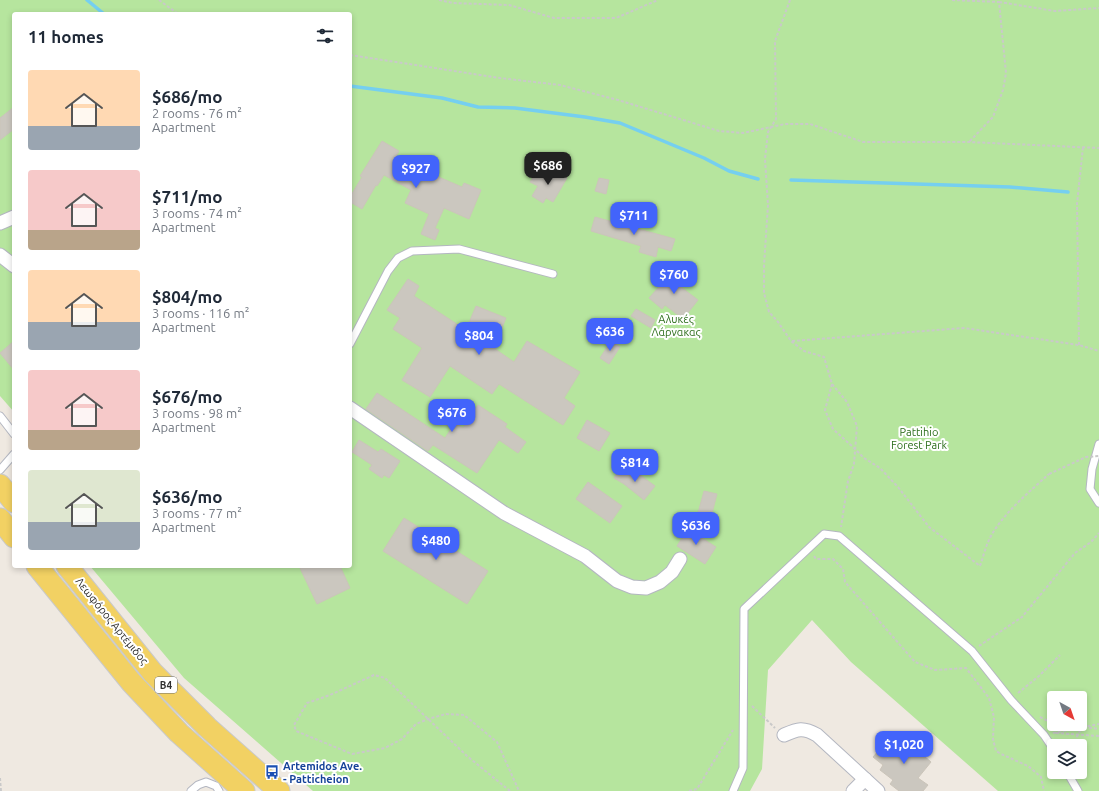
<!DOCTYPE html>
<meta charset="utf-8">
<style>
body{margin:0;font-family:Ubuntu,sans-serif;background:#f6f6f7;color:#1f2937;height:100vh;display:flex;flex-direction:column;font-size:15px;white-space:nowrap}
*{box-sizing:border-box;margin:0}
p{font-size:13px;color:#747a83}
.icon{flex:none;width:22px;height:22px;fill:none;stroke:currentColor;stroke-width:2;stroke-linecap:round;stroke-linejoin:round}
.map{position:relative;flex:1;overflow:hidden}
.sheet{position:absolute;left:12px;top:12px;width:340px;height:556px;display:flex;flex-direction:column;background:#fff;border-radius:4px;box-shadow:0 2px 6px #0003}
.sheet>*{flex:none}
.needle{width:26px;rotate:140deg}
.fabs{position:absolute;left:1047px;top:691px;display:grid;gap:8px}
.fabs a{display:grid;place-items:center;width:40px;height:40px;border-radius:4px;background:#fff;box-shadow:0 2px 6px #0003;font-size:20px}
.price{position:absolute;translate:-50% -34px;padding:0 9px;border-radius:8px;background:#4264fb;color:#fff;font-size:13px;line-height:26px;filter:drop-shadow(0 1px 2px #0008)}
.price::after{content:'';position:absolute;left:50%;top:24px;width:12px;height:9px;margin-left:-6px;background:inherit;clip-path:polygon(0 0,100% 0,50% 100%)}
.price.active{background:#222;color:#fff}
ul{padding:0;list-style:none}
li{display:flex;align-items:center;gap:12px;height:100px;padding:0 16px}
li span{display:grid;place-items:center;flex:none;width:112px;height:80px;border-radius:4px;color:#555}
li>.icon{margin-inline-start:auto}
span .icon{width:48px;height:48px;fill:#fffc;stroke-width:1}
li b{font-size:17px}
h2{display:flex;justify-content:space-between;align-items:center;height:48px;padding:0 16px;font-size:17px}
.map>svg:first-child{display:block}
</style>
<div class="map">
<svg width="1099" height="791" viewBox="0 0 1099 791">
<rect width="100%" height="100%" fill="#efe9e1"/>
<!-- green -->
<path fill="#b6e59e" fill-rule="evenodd" d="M0,0H1099V791H998L851,662L812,620L768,670L762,769L750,791H313L184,678L90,566H350V14H14V412L0,396ZM1054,698H1080V724H1054ZM1054,746H1080V772H1054Z"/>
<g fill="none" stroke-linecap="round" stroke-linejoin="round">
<!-- stream -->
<g stroke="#75cff0" stroke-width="3.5">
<polyline points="87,0 104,14"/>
<polyline points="350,86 442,98 478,107 515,108 585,117 620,123 704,158 729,171 758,179"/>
<polyline points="791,180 1010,187 1068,192"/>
</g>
</g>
<!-- building -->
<g fill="#cbc7bf" stroke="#cbc5ba">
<polygon points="14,107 14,129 0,140 0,118"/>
<polygon points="382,141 399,151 395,158 419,172 420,169 462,187 464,183 481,190 469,219 444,208 435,228 439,230 435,240 421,234 429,214 405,203 411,190 384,175 377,186 376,185 362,209 350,202 350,197 362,177 360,176"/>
<polygon points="549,168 567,178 553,202 546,198 543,203 532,196 538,186 530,182 535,174 543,178"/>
<polygon points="599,178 609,180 606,194 595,191"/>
<polygon points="595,217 675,239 671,251 658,247 656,257 639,252 641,246 591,231"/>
<polygon points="675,269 688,280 681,287 698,300 683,319 665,305 662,309 649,298"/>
<polygon points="408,279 419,286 414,296 466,330 476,306 506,318 499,335 500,335 495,349 514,362 527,341 580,372 564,398 575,406 563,425 499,384 492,394 450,366 430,397 402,380 422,348 393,329 400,318 387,310"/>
<polygon points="636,309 655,320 651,328 631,316"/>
<polygon points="14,341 14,370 0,353"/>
<polygon points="611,341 620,347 609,364 600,358"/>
<polygon points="377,393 445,438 455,423 463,428 478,405 507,424 505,427 526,442 518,453 499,440 477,473 433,445 428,451 366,409"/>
<polygon points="587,420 610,433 599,451 577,438"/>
<polygon points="359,440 378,452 381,449 400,461 389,478 384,475 382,478 369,469 372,465 352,452"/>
<polygon points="622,466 638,477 640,475 655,486 644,500 624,484 614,478"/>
<polygon points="588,482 622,506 610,523 576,499"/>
<polygon points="704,491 717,494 711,517 698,513"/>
<polygon points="404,518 488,571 467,604 383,551"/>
<polygon points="688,529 716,547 705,564 677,546"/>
<polygon points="299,566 340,566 350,588 317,604"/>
<polygon points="892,739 896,739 909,752 917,744 921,742 925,744 929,749 924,756 931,762 918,778 928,785 923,791 899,791 890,784 893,780 880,770 883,765 873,757 887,741"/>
</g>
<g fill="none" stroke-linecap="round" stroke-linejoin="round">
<defs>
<g id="service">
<polyline points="350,344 388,271 398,258 412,251 459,249 553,274"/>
<polyline points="0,416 14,434"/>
<polyline points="1099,444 1092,469 1090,489 1099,503"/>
<polyline points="0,470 14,454"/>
<polyline points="1067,772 1078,791"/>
<polyline points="191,791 198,785 206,782 216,786 219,791"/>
<polyline points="733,791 743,768 744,609 824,534 839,536 972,651 1011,700 1044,735 1054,750"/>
</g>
<g id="minor">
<polyline points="0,223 14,217"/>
<polyline points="0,255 14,266"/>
<polyline points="350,408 504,513 585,556 617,581 632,587 646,588 660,582 672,572 680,559"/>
<path d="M784,735C798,729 803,727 817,735L878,791"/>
<polyline points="853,791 865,779"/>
</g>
<g id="primary">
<polyline points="0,485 14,502"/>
<polyline points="0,519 14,537"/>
<polyline points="37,566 131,682 179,733 244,791"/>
<polyline points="67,566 153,673 207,727 279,791"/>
</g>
</defs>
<!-- service casing -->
<use href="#service" stroke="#b4b7c1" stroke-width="9"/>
<!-- minor casing -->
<use href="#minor" stroke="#b4b7c1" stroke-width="15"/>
<!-- primary casing -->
<use href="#primary" stroke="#c9c9c9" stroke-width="23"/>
<!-- path -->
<g stroke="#c9c9c9" stroke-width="2" stroke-dasharray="3 2" stroke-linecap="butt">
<polyline points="159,0 178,14"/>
<polyline points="439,0 453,3 509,5 554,18 616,18 658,0"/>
<polyline points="790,0 775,41 776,119 768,132 765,159 768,205 764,265 764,293 769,312 778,322 791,341 804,351 824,357 832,384 847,402 857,426 854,464 848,481 841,527"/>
<polyline points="952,0 999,2 1006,73 1003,90 993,117 969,142"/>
<polyline points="999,2 1055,11 1099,8"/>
<polyline points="350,55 500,78 560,85 618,100 719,131 743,133 785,124 810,124 863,142 969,142 1099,148"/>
<polyline points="792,341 964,328 1079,345 1099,351"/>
<polyline points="1079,345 1077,204 1083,147"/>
<path d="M832,384L825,410L833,429L854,448L864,458L880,468L898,487L929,527L980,566C983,558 985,548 989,540C1000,516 1029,492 1049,474"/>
<polyline points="814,556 816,559 833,559 843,569 845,582 915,662 935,670 966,668 989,698 994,717 993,739 996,751 1001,754 1028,766 1041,777 1044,791"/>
<polyline points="979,646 1022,617 1075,553 1091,542 1099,533"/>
<polyline points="1018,693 1039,676 1060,655"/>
<polyline points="752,706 775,728"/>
<polyline points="1040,717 1050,722 1054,723"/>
<polyline points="1062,724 1080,727"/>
<polyline points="1084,727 1099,729"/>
<polyline points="1053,733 1099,724"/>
<polyline points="1056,733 1099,736"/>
<polyline points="1072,746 1082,727"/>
<polyline points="0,778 1,791"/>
<polyline points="510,791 467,756 385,678 374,675 330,695 307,703 294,725 296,731 352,754 385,748 402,739 416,724 428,719 446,714 464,715 497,742 519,791"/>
<polyline points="689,791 697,789 733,730"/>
</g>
<!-- service -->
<use href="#service" stroke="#fff" stroke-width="7"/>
<!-- minor -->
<use href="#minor" stroke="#fff" stroke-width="13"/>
<!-- primary -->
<use href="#primary" stroke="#f2d163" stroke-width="21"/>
<!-- path-bridge -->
<polyline stroke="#c9c9c9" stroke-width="2" stroke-dasharray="3 2" stroke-linecap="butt" points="1049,474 1086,457 1099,456"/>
</g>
<!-- icons -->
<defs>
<symbol id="bus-bare" viewBox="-9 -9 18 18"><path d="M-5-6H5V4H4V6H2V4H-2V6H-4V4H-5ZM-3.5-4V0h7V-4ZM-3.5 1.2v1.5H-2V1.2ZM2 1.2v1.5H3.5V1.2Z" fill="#1a4fb4" stroke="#fff" stroke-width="2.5" paint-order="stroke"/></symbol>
</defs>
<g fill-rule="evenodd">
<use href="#bus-bare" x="262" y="762" width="20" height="20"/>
</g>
<g text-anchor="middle" stroke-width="4" stroke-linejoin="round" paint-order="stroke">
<!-- shield labels -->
<rect fill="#fff" stroke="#6d6d6d" stroke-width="1" x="155" y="677" width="22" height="16" rx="3"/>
<g font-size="10" font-weight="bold" fill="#2e2e2e">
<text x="166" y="689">B4</text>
</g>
<!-- park labels -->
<g font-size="11" fill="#2c6e1b" stroke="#fff">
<text x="676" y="323">Αλυκές<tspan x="676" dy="13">Λάρνακας</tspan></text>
<text x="919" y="436">Pattihio<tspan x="919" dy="13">Forest Park</tspan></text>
</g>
<!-- street labels -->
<g font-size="11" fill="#2e2e2e" stroke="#fff">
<text transform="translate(112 621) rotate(51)" y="4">Λεωφόρος Αρτέμιδος</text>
</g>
<!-- transit labels -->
<g font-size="11" font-weight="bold" fill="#164399" stroke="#fff" text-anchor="start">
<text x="283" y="770">Artemidos Ave.<tspan x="283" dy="13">- Patticheion</tspan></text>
</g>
</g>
</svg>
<div class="fabs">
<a><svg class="needle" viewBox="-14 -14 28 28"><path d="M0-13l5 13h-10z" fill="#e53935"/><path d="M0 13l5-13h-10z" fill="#747a83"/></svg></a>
<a><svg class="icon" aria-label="layers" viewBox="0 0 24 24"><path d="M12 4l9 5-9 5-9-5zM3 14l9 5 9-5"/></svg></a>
</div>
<b class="price active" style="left:548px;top:186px">$686</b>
<b class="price" style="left:416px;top:189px">$927</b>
<b class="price" style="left:634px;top:236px">$711</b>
<b class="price" style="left:674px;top:295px">$760</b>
<b class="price" style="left:610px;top:352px">$636</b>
<b class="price" style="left:479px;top:356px">$804</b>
<b class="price" style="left:452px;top:433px">$676</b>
<b class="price" style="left:635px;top:483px">$814</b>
<b class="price" style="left:696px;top:546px">$636</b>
<b class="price" style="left:436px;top:561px">$480</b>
<b class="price" style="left:904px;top:765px">$1,020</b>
<section class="sheet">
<h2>11 homes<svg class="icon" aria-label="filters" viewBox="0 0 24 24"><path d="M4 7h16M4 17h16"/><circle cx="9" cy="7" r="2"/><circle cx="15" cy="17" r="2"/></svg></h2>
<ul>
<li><span style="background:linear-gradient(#ffd9b3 70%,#9aa5b1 0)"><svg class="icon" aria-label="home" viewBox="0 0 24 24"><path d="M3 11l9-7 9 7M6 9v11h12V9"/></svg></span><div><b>$686/mo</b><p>2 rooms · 76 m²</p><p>Apartment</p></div></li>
<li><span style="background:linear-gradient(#f6c9c9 75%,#b9a48a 0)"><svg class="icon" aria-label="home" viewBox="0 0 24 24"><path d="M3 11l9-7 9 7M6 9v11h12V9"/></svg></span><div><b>$711/mo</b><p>3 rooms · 74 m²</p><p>Apartment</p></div></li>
<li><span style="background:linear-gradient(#ffd9b3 65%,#9aa5b1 0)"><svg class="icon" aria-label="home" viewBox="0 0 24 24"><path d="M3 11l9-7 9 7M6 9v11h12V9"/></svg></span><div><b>$804/mo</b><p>3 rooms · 116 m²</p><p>Apartment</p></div></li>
<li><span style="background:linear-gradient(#f6c9c9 75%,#b9a48a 0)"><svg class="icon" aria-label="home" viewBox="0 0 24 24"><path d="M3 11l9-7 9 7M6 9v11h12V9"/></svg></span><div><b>$676/mo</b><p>3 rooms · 98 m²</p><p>Apartment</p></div></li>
<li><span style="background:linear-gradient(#dfe7d0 65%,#9aa5b1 0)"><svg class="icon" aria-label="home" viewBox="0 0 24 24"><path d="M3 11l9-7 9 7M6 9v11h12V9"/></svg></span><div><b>$636/mo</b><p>3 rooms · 77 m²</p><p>Apartment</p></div></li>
</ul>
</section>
</div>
